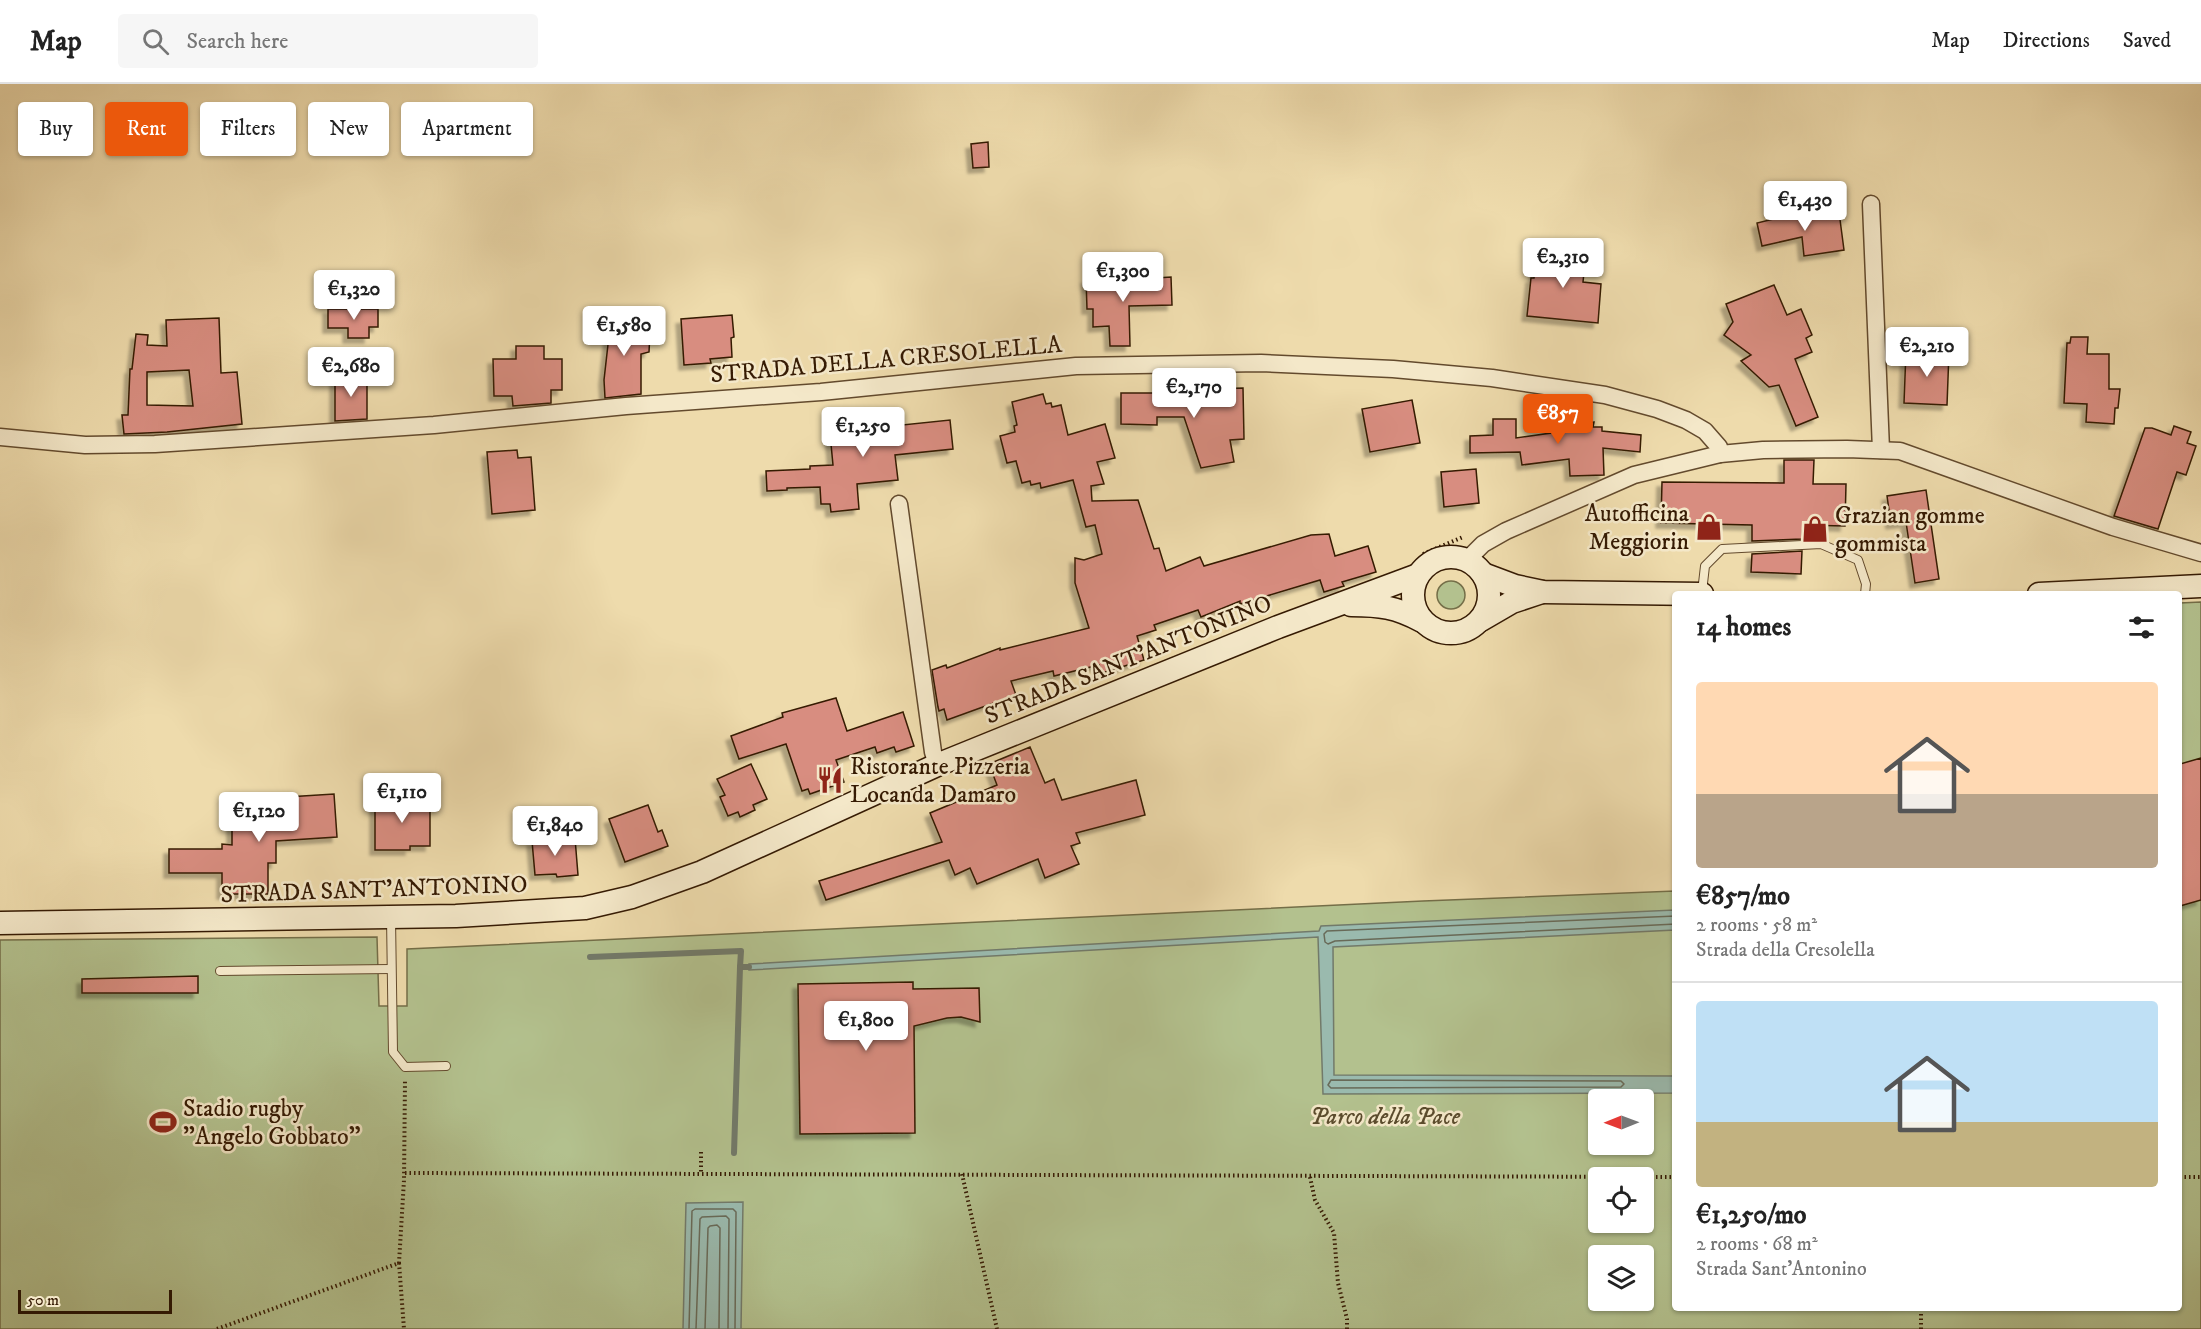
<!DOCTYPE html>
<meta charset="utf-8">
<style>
body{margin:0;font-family:"IM FELL DW Pica",serif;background:#f6f6f6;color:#222;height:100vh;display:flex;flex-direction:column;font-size:22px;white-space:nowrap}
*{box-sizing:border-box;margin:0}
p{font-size:20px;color:#767676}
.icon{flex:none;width:33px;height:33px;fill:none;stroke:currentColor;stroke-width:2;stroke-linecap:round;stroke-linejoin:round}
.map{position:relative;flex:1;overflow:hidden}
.drawer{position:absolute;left:1672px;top:507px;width:510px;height:720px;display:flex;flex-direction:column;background:#fff;border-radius:6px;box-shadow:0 2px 4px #0004}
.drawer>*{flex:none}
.top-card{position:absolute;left:18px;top:18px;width:570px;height:54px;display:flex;gap:12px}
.needle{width:39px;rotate:269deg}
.tools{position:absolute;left:1588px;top:1005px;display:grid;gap:12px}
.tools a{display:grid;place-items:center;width:66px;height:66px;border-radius:6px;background:#fff;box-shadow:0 2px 4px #0004;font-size:30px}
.scale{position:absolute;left:18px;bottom:15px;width:154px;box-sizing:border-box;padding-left:6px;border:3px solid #351a03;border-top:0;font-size:16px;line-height:21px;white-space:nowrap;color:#351a03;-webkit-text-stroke:4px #f4e8c9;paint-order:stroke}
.price{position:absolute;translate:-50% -51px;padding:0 14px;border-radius:6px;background:#fff;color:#222;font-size:20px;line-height:39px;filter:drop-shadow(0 2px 3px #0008)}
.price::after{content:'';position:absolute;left:50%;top:36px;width:18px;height:14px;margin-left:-9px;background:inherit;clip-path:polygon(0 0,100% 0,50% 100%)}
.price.current{background:#ea580c;color:#fff}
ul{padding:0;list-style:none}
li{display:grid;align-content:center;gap:12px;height:318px;padding:0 24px}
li+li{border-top:2px solid #e0e0e0}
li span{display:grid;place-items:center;height:186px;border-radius:6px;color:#555}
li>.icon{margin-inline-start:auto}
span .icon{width:108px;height:108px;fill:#fffc;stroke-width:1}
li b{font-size:26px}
h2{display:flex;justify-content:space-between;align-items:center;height:72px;padding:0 24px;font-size:26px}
.pill{padding:0 21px;border-radius:6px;background:#fff;box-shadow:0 2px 4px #0004;font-size:21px;line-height:54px}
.pill.current{background:#ea580c;color:#fff}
header{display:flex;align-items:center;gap:36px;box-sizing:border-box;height:84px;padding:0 30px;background:#fff;border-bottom:2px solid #e0e0e0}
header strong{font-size:28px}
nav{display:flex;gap:33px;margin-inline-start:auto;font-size:21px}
.search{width:420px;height:54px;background:#f6f6f6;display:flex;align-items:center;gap:15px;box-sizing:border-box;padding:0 21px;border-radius:6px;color:#767676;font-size:22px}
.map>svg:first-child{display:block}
</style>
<header>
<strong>Map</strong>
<div class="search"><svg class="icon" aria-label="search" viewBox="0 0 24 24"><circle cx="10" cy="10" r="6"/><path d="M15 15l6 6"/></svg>Search here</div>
<nav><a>Map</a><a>Directions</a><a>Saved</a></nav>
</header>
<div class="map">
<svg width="2201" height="1245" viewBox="0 0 2201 1245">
<defs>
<filter id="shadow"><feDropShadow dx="-5" dy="5" stdDeviation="1.5" flood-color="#0004"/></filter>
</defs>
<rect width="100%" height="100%" fill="#eedbac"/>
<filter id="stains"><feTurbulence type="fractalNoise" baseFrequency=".00333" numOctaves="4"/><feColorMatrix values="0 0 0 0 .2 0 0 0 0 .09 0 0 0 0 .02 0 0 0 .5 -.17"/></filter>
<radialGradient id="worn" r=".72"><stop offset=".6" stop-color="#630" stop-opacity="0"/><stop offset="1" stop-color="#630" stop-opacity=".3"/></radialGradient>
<!-- green -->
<g fill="#b3c18e" stroke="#746e48" stroke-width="1.5" fill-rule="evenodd">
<circle cx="1451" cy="511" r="14"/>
<path d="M2201,518V1245H0V856L377,853L379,922H407V865L1423,817L1675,807L1676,1224H2180V519ZM1599,1016H1644V1060H1599ZM1599,1094H1644V1138H1599ZM1599,1172H1644V1216H1599Z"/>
</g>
<!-- water -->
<g fill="#9abaae" stroke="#727a6a" stroke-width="1.5">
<polygon points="1675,826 1675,846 1333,863 1334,991 1675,992 1675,1009 1323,1010 1318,853 749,886 749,880 1319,847 1321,842"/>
<polygon points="743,1118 741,1245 683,1245 686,1119"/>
</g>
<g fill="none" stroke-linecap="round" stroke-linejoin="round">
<!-- shore -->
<g stroke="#686a58" stroke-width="1.5">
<polyline points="1676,832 1327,847 1324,850 1325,858 1328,860 1335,857 1676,840"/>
<polygon points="1331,996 1621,997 1624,1000 1621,1003 1331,1004 1328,1001"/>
<polyline points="689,1245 692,1127 695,1125 733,1125 736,1128 735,1245"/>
<polyline points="696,1245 700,1135 702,1133 726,1132 729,1135 728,1245"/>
<polyline points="705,1245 708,1144 710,1142 717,1141 720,1144 719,1245"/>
</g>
<!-- stream -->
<g stroke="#727a6a" stroke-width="6">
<polyline points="590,873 741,867 740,883 749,883"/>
<polyline points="734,1069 740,883"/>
</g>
</g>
<!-- building -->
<g fill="#d88d80" stroke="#351a03" stroke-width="1.5" fill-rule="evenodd" filter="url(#shadow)">
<polygon points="988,58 989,83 973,84 971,60"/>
<polygon points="1839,128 1844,166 1804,172 1802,153 1762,162 1757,139 1798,129 1799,134"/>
<polygon points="1537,165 1586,170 1583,198 1601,200 1598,239 1527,232 1531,194 1534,194"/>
<polygon points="1171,193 1172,221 1129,222 1130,262 1110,262 1109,242 1093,243 1093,225 1087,225 1086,195 1115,194 1115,199 1156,198 1156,194"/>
<polygon points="1774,201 1787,231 1801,225 1812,251 1806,254 1812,268 1795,275 1818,333 1796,342 1779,301 1769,303 1741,277 1751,271 1724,251 1733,238 1726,220"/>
<polygon points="328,225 378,225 378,243 369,243 369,254 348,254 348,244 328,244"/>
<polygon points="612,225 632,230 629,249 650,249 649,268 641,270 641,310 605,314 604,296"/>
<polygon points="732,231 734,253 731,254 732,273 710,275 711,279 684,281 681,235"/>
<path d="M219,234L221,289L237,288L242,340L167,348L124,350L122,331H128L130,285H132L136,250L148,251L147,261L167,262L166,236ZM189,286L193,322L147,321V288Z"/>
<polygon points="2071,253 2088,253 2087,270 2109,270 2109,305 2120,305 2118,324 2115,324 2114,340 2086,338 2087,320 2064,319 2067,259 2070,259"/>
<polygon points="516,262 544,262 544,275 562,275 562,306 551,306 551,319 513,322 512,312 494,312 493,275 516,275"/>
<polygon points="1906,267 1949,268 1947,321 1904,319"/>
<polygon points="335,292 367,293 367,335 335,337"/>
<polygon points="1243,304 1244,355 1230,356 1234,378 1201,384 1184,333 1157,333 1157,341 1121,340 1121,309 1177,309 1177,315 1209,315 1209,305"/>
<polygon points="1043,310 1046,320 1051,319 1052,323 1061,321 1068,351 1105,340 1115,374 1097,378 1104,400 1091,402 1092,417 1138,416 1154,465 1159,464 1166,487 1200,473 1204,482 1311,451 1329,450 1335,472 1368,462 1376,488 1342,498 1344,502 1324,508 1320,496 1240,520 1240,517 1201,533 1198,526 1154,541 1156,546 1137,552 1144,576 1102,589 1099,581 1054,592 1053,587 1011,597 1016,611 947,636 944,625 939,627 938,623 932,586 946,581 947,584 1000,564 1000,566 1089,544 1075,499 1075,474 1084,476 1102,470 1095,441 1086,443 1073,396 1041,404 1040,399 1031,401 1030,397 1022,399 1016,377 1007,379 1000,352 1015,348 1014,342 1017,341 1012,318"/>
<polygon points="1412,316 1420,359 1370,368 1362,325"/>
<polygon points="892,332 893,342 950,336 953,365 895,371 898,396 857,400 859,425 831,428 830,420 821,420 820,403 787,404 787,406 767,407 766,387 810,385 810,382 833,381 829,339"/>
<polygon points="1493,335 1516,335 1516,354 1551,349 1550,335 1569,335 1569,340 1594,338 1593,343 1602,343 1602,347 1641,351 1640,368 1603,364 1604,391 1570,392 1569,375 1522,381 1520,368 1470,369 1470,352 1493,351"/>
<polygon points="2174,342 2191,348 2187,359 2196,362 2186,391 2177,388 2158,445 2114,432 2145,344 2152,344 2171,351"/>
<polygon points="517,366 518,374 531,373 535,426 492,430 487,368"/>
<polygon points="1784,376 1814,376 1813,400 1846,400 1845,442 1803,441 1802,455 1752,457 1752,441 1661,439 1662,398 1784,399"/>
<polygon points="1476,385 1479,419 1444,423 1441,388"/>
<polygon points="1926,406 1939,495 1915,499 1906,438 1891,440 1887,412"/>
<polygon points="1802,467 1801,490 1751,488 1752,470"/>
<polygon points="836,614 847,647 903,628 914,662 896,668 894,663 877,669 875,663 836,676 844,698 810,710 808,705 802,707 786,660 739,675 731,652 783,633 782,629"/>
<polygon points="1030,663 1045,699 1054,695 1062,716 1136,696 1145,731 1076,749 1080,759 1071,762 1079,780 1045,794 1038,775 977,800 970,784 955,791 949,776 826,816 819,797 942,758 930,729 997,701 989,680"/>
<polygon points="2201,674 2201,816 2180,822 2180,680"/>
<polygon points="751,680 767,715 753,721 755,726 740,733 738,728 728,732 720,713 725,711 717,695"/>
<polygon points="334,710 337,753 276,757 276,779 268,779 268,810 222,810 222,789 169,789 169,765 222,765 222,760 232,761 232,727 288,723 287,713"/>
<polygon points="430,714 430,762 410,762 410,766 375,766 375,715"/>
<polygon points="648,721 658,748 662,746 668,762 625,778 609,735"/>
<polygon points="575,754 578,791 557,793 556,790 535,791 532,757"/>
<polygon points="198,892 198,909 82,909 82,895"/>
<polygon points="913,898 913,905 979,904 980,938 961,933 947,934 914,942 915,1049 800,1050 798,900"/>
</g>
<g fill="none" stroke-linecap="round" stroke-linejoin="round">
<defs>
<g id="lane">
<polyline points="1702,508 1705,482 1722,465 1821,460 1858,476 1866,500 1865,510"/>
<polyline points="391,834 393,968 405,983 446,982"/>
<polyline points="220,887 391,885"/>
</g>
<g id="street">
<polyline points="1871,120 1881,366"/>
<polyline points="0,353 85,361 155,360 434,341 626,322 821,308 1076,282 1261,279 1393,285 1492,294 1605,311 1657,325 1686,336 1705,347 1719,363 1720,370"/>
<polyline points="899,420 933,668 937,681"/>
<polyline points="1467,476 1483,460 1506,447 1634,391 1720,370 1763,366 1847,365 1900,367 2113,443 2201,469"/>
</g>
<g id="secondary">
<circle cx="1451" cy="511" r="38"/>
<polyline points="1483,490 1515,502 1543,508 1702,510"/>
<polyline points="2039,510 2201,502"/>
<path d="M1351,521C1380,521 1396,523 1422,537"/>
<polyline points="1481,536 1512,518 1542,508"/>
<polyline points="0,839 456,832 585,824 632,813 702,788 937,681 1278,543 1418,491"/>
</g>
</defs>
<!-- lane casing -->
<use href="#lane" stroke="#634a2d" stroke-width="10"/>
<!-- street casing -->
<use href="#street" stroke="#634a2d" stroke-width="19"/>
<!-- secondary casing -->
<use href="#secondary" stroke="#351a03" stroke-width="25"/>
<!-- path -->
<g stroke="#351a03" stroke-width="4" stroke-dasharray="1.5 3" stroke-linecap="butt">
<polyline points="1423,470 1463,453"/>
<polyline points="701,1068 701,1090"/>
<polyline points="405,1089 1676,1093"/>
<polyline points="962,1090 997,1245"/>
<polyline points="1310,1093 1315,1116 1334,1149 1338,1199 1347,1235 1347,1245"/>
<polyline points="2180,1093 2201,1093"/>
<polyline points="399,1179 404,1245"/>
<polyline points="217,1245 399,1179 404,1096 405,996"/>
<polyline points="1921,1245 1921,1224"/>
</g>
<!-- lane -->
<use href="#lane" stroke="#f4e8c9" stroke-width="8"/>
<!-- street -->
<use href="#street" stroke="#f4e8c9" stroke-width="16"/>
<!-- secondary -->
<use href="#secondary" stroke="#f4e8c9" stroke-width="22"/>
</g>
<!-- icons -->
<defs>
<symbol id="shop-bare" viewBox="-9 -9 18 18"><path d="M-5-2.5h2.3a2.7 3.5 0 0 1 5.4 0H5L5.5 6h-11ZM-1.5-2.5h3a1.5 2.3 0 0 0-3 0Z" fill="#8f2418" stroke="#f4e8c9" stroke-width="2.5" paint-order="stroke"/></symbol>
<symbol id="restaurant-bare" viewBox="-9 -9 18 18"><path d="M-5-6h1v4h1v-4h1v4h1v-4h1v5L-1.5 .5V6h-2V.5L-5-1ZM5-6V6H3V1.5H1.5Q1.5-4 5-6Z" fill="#8f2418" stroke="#f4e8c9" stroke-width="2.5" paint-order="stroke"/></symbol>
<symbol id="stadium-bare" viewBox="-9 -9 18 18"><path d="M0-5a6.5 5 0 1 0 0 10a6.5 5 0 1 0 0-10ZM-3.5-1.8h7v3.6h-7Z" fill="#8f2418" stroke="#f4e8c9" stroke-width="2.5" paint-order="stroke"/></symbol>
</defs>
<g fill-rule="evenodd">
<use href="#shop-bare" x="1690" y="424" width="38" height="38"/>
<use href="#shop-bare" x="1796" y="426" width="38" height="38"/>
<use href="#restaurant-bare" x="811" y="677" width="38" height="38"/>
<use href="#stadium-bare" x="144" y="1019" width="38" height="38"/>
</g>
<g text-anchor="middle" stroke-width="5" stroke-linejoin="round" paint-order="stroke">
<!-- street labels -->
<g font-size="24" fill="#351a03" stroke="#f4e8c9">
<text transform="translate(886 275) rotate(-5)" y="8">STRADA DELLA CRESOLELLA</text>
<text transform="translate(1128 575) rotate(-22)" y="8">STRADA SANT'ANTONINO</text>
<text transform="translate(374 805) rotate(-2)" y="8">STRADA SANT'ANTONINO</text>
</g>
<!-- poi labels -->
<g font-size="24" fill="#351a03" stroke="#f4e8c9" text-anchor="start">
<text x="1689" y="437" text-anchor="end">Autofficina<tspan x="1689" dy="28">Meggiorin</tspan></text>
<text x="1835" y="439">Grazian gomme<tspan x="1835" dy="28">gommista</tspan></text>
<text x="850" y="690">Ristorante Pizzeria<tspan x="850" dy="28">Locanda Damaro</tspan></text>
<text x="183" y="1032">Stadio rugby<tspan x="183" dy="28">"Angelo Gobbato"</tspan></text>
</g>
<!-- park labels -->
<g font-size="24" font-style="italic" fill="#5b4c2d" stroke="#f4e8c9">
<text x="1385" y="1040">Parco della Pace</text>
</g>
</g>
<rect width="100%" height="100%" filter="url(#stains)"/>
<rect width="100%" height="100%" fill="url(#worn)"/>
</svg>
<div class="tools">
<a><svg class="needle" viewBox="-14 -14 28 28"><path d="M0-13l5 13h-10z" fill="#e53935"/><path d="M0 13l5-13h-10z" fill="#767676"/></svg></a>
<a><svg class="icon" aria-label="locate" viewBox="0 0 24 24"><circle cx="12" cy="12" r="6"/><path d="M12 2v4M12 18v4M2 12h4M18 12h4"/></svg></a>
<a><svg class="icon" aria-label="layers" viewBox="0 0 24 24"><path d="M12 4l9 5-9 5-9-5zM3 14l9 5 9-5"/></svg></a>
</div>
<div class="scale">50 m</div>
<b class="price" style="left:1805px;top:148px">€1,430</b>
<b class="price" style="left:1563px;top:205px">€2,310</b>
<b class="price" style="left:1123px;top:219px">€1,300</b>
<b class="price" style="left:354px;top:237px">€1,320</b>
<b class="price" style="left:624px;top:273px">€1,580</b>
<b class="price" style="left:1927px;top:294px">€2,210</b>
<b class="price" style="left:351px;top:314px">€2,680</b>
<b class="price" style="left:1194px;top:335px">€2,170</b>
<b class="price current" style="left:1558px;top:361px">€857</b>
<b class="price" style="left:863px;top:374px">€1,250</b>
<b class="price" style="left:402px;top:740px">€1,110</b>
<b class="price" style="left:259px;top:759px">€1,120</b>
<b class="price" style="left:555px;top:773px">€1,840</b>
<b class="price" style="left:866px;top:968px">€1,800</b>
<div class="top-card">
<a class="pill">Buy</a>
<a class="pill current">Rent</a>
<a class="pill">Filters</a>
<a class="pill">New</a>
<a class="pill">Apartment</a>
</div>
<section class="drawer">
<h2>14 homes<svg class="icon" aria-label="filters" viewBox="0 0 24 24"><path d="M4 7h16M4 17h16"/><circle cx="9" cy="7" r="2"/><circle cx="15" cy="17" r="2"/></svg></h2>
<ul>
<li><span style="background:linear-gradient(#ffd9b3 60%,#b9a48a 0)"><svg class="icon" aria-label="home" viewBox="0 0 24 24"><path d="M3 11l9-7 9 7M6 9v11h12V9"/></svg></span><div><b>€857/mo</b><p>2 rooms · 58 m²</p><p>Strada della Cresolella</p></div></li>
<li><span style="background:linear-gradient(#bfe0f5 65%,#c2b280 0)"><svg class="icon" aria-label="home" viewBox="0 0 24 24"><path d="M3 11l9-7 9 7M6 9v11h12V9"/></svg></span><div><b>€1,250/mo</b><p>2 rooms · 68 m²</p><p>Strada Sant'Antonino</p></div></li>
</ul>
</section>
</div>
